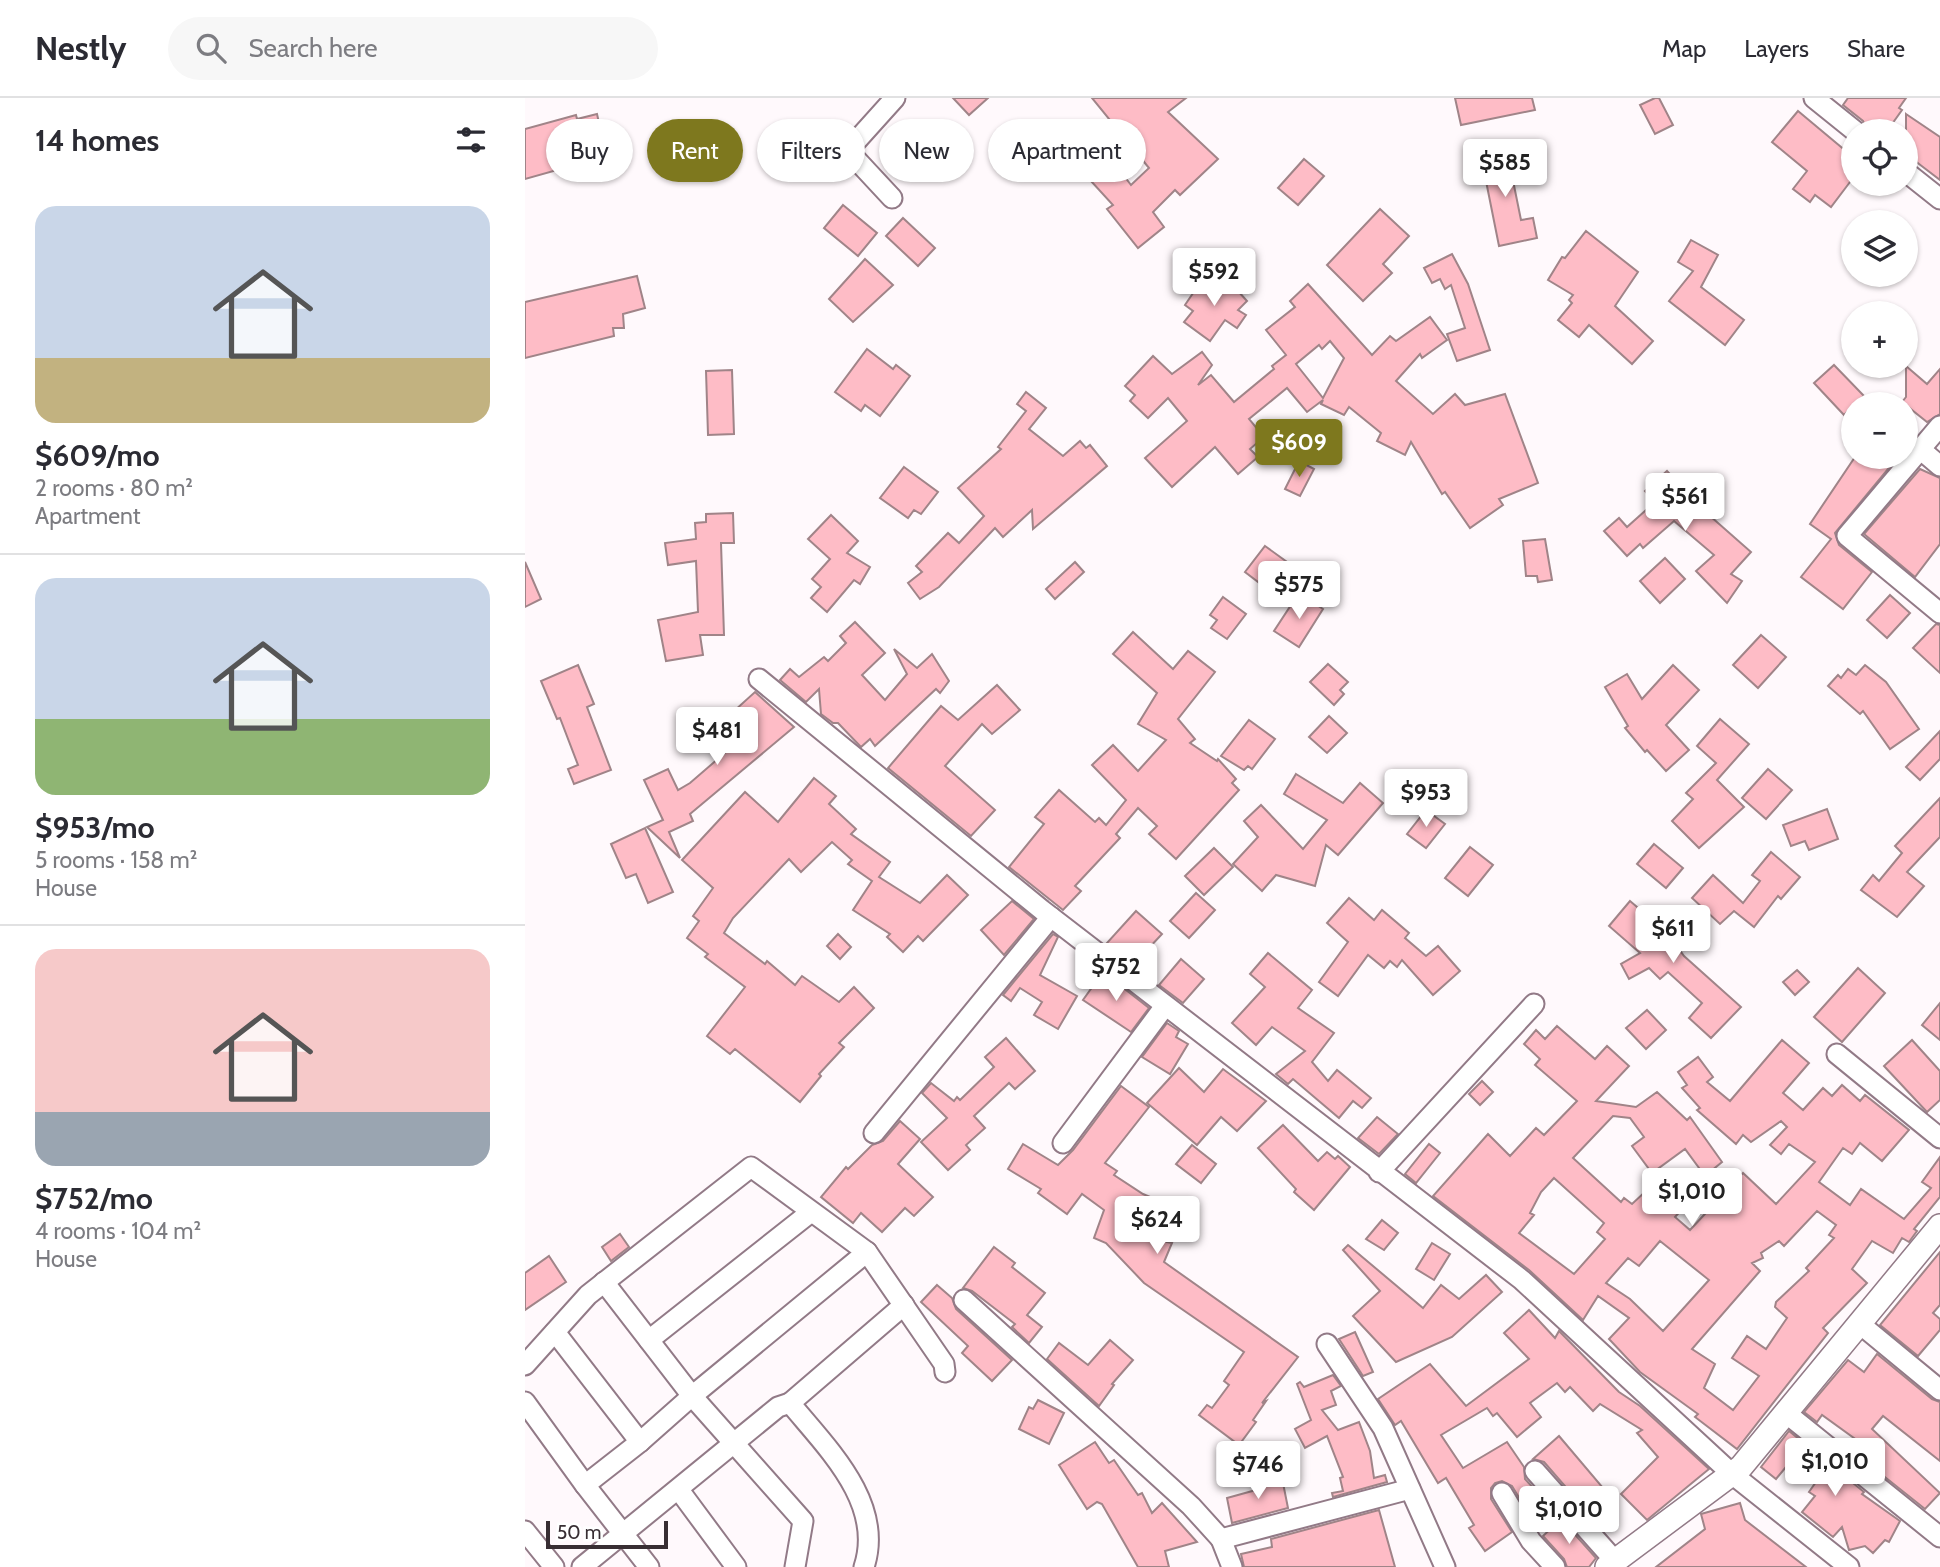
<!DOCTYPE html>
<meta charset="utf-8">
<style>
body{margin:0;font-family:Cabin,sans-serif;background:#f7f7f7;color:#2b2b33;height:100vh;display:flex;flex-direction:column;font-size:26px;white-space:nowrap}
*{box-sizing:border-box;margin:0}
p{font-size:23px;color:#7c7c81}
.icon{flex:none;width:38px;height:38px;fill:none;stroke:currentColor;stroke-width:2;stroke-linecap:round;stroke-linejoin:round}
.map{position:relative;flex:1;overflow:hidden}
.sheet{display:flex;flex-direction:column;background:#fff;width:525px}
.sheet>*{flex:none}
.hud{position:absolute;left:21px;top:21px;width:665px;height:63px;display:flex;gap:14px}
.buttons{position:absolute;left:1316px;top:21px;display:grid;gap:14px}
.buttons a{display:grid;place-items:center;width:77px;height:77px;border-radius:50%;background:#fff;box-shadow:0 2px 5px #0004;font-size:35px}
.scale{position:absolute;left:21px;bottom:18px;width:122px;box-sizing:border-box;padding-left:7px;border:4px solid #382e33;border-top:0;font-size:19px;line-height:24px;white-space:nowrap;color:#382e33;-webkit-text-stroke:5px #fff;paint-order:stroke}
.price{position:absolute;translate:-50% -60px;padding:0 16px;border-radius:7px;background:#fff;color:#222;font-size:23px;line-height:46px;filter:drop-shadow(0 2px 4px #0008)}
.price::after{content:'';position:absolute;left:50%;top:42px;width:21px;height:16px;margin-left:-10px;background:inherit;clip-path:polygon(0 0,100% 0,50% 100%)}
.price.on{background:#7e781e;color:#fff}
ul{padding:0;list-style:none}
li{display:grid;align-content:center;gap:14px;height:371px;padding:0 35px}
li+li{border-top:2px solid #e1e1e2}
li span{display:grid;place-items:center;height:217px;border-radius:21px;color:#555}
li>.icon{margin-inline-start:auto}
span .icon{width:126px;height:126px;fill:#fffc;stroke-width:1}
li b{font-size:30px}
h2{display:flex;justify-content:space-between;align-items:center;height:84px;padding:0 35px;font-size:30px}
.pill{padding:0 24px;border-radius:32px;background:#fff;box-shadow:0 2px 5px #0004;font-size:24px;line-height:63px}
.pill.on{background:#7e781e;color:#fff}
header{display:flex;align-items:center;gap:42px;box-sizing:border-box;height:98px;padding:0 35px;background:#fff;border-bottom:2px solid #e1e1e2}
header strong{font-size:33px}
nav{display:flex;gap:38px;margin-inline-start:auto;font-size:24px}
.search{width:490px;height:63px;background:#f7f7f7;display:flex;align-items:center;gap:18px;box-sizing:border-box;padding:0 24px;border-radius:38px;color:#7c7c81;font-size:26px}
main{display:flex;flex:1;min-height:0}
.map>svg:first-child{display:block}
</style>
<header>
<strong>Nestly</strong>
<div class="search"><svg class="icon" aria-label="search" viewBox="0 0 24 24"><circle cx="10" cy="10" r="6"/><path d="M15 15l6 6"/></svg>Search here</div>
<nav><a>Map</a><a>Layers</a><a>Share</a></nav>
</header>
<main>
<section class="sheet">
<h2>14 homes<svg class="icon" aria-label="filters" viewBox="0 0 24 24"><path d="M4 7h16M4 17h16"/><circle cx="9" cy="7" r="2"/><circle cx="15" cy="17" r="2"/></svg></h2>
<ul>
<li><span style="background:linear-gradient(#c9d6e8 70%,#c2b280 0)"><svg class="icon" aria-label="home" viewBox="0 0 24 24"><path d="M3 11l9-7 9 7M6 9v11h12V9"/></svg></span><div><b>$609/mo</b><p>2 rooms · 80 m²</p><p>Apartment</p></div></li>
<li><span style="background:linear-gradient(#c9d6e8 65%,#8fb573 0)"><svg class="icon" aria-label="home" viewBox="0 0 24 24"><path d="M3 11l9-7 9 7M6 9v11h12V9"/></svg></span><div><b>$953/mo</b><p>5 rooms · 158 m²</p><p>House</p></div></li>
<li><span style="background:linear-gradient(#f6c9c9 75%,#9aa5b1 0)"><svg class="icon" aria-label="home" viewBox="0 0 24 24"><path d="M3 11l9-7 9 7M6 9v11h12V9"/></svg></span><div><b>$752/mo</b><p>4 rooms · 104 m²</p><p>House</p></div></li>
</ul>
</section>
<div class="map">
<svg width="1415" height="1469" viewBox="0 0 1415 1469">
<rect width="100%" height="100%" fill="#fff9fc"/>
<!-- building -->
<g fill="#febcc6" stroke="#a08488" stroke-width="2" fill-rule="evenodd">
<polygon points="428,0 463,0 444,17"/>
<polygon points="567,0 661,0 643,14 693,61 655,97 650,92 628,114 639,129 613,150 582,111 588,107 555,71 578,50 606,87 624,70"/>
<polygon points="930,0 1007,0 1010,12 936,27"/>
<polygon points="1130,0 1134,0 1148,27 1130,36 1115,7"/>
<polygon points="1323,0 1381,0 1374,10 1377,12 1362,33 1342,32 1338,23 1318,7"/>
<polygon points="1273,13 1328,59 1328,80 1306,109 1290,97 1285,104 1268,91 1282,73 1247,44"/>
<polygon points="72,16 79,47 61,51 64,63 0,81 0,31 51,17 52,21"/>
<polygon points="1381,16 1415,39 1415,82 1381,56"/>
<polygon points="981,48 996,122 1008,120 1012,140 974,148 955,53"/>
<polygon points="779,61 799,78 773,107 753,90"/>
<polygon points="318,107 352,135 333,158 299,130"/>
<polygon points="855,111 884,138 858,166 867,175 838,203 802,167"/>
<polygon points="378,120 410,150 393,168 361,138"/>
<polygon points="1061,133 1113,174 1090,208 1128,243 1107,266 1064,227 1054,239 1033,222 1047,205 1044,202 1048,197 1023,182 1037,159 1040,160"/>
<polygon points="1166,142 1193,157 1176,189 1219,222 1200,247 1144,203 1168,173 1153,164"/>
<polygon points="927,156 943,186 965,252 932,263 922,236 940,230 926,187 920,191 915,181 907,185 899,170"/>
<polygon points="340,161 368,187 328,224 304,201"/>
<polygon points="112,178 120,210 98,216 99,230 88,230 89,238 0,260 0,204"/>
<polygon points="679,179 695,191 704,183 722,203 713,212 721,217 712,230 700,222 685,243 659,224 668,213 660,207"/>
<path d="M783,186L847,257L865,238L871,243L905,219L922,242L897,260L895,256L871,283L908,316L930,296L940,307L980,296L1013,385L974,401L978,407L945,430L920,394L917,396L886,344L880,357L852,343L856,335L824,309L819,317L796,306L798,302L782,314L762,290L724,321L739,339L725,351L733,359L713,376L690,349L647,389L620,360L662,323L643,300L623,320L605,303L610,297L600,288L628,258L647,276L677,254L687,267L673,287L686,277L709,304L749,271L747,268L761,257L741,232L770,209L765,203ZM805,243L819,260L798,300L771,266L794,247L797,251Z"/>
<polygon points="342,251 368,271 371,267 385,278 355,318 340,307 336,313 310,294"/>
<polygon points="1309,267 1339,298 1319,317 1289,285"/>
<polygon points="1381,268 1402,286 1415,271 1415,316 1402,324 1377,304 1381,299"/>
<polygon points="207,272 209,336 183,337 181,273"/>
<polygon points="501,294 521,310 504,331 538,358 555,343 561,350 565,347 582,368 508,431 507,412 478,439 470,430 414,489 395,501 383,485 397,474 391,468 423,435 434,445 459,418 433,390 476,351 473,349 501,313 492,306"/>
<polygon points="1330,359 1373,359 1310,435 1314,447 1347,474 1318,511 1276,479 1306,441 1285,426"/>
<polygon points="774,363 789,371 775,398 760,391"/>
<polygon points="379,369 413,394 396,416 389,412 383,420 355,400"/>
<polygon points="1395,371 1415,380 1415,446 1390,479 1339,436"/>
<polygon points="1142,373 1176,410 1226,454 1206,476 1217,483 1202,505 1171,473 1189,457 1149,423 1118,450 1115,446 1102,458 1079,433 1094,420 1102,429 1130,404 1120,393"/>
<polygon points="208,415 209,445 196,445 199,537 175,537 178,557 141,563 133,522 173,514 171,463 143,467 140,445 171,441 170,425 181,424 181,416"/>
<polygon points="306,417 333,443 322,455 345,469 335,486 329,482 302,514 286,500 296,489 287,481 305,461 283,441"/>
<polygon points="1020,441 1027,482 1013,484 1012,478 1001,478 998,443"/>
<polygon points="740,448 762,464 741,490 720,474"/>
<polygon points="1140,460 1160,481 1135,505 1115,483"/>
<polygon points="0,464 16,501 0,509"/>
<polygon points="550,464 559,474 530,501 521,491"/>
<polygon points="1365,497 1385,515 1362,540 1342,522"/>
<polygon points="698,499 721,516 702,541 686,530 692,522 685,517"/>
<polygon points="781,500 798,511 774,549 749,533 770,501 777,506"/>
<polygon points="330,524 360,555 337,577 360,602 382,576 369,551 392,570 407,556 424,583 415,595 411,591 350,648 345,641 336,649 313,625 308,625 296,616 294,591 281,604 255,582 265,571 274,579 299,559 303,563 321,545 315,538"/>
<polygon points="1411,526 1415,527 1415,575 1388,550"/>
<polygon points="608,534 648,571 663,553 690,574 653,621 670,641 665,645 692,663 693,661 711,681 707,685 714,692 651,761 624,736 632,728 613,710 591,736 595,740 550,788 556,793 538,812 484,769 519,726 510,719 534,692 570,724 574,720 581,727 601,702 567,667 588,647 613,673 641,642 613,626 632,595 588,556"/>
<polygon points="1236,537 1261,559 1233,590 1208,567"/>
<polygon points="803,566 823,584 815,592 819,596 809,607 785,584"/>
<polygon points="53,567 69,606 62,609 86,672 49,686 43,671 53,667 35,620 32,621 16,583"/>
<polygon points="1148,567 1174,592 1141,627 1164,652 1141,673 1122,652 1120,654 1100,630 1103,628 1080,589 1102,576 1117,601"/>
<polygon points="1340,567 1361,584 1394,631 1365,651 1338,613 1335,616 1303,588 1313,577 1316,580 1323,571 1331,577"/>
<polygon points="472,587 495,612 467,636 457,626 420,668 470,712 446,738 363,670 416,608 433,622"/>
<polygon points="230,594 269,629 165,716 168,723 144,734 155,760 122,729 138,722 119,682 143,671 153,692 165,685 209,647 199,636 216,621 209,613"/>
<polygon points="804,618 822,635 802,655 784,639"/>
<polygon points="1195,621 1224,646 1192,682 1219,709 1174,750 1147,723 1168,701 1161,695 1191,665 1172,648"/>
<polygon points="724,622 750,641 727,671 723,668 719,672 696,658"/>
<polygon points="1415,633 1415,661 1395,682 1381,669"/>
<polygon points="1243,671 1267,692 1241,721 1217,700"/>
<polygon points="771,676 818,705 835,685 858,705 813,757 801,747 790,788 751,777 737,793 708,766 733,739 719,723 736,707 778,751 802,722 759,696"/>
<polygon points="289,680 311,698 304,706 331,731 326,736 365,764 354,779 395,805 422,777 443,797 398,843 393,838 378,854 362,839 365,836 328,812 347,783 323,766 327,762 307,744 276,774 264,761 208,820 199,835 240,866 242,863 270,887 277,878 314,904 329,889 349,910 314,945 319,949 294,976 296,978 275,1004 210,951 205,956 182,938 220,889 180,859 183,856 162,840 174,823 168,818 188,790 157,762 220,694 253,724"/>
<polygon points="1415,700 1415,739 1382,774 1399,788 1372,819 1336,792 1348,777 1354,783 1377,755 1370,748"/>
<polygon points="1302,711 1313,741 1284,752 1280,743 1266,748 1258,727"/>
<polygon points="901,712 920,726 901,750 882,736"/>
<polygon points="120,730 148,794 123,805 111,776 101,780 86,746"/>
<polygon points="1129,746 1158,770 1141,790 1112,766"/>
<polygon points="945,749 968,767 943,798 920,780"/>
<polygon points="689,750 708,769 679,797 660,778"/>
<polygon points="1246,754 1275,779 1256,801 1253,798 1229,829 1209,813 1195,826 1167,800 1188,777 1218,805 1235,783 1227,777"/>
<polygon points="671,795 690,812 664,840 645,823"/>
<polygon points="824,800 849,822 857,812 884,835 880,840 901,858 913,848 935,873 908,897 877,862 872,869 865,863 859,870 843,857 813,898 794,884 823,844 802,825"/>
<polygon points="487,803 509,821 479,857 456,832"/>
<polygon points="1105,803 1139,832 1151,823 1165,843 1154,851 1159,858 1216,909 1186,940 1164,920 1177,905 1143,874 1135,881 1124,870 1104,881 1096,866 1115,855 1084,828"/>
<polygon points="611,813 637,836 608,867 581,846"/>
<polygon points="313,836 326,849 315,861 302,848"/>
<polygon points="528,836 533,839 515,877 552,898 533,931 509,917 517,904 495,890 486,903 478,897"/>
<polygon points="743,855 787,892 773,910 809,935 787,964 803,983 812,972 846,1000 837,1010 828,1003 814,1020 768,981 763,986 751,976 780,953 747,929 731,947 707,925 740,889 725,876"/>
<polygon points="656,861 679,881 658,905 634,887"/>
<polygon points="1333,870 1360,895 1317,944 1289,919"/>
<polygon points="1272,872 1284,884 1270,897 1258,884"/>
<polygon points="578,874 624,910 606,934 558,902"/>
<polygon points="1415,905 1415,942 1397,927"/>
<polygon points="1122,912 1141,932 1121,951 1101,930"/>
<polygon points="642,925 654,933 651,939 663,946 645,976 617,959"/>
<path d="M1032,928L1070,961L1082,948L1104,968L1071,1003L1111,1009L1132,994L1162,1022L1165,1019L1197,1064L1180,1078L1160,1051L1127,1075L1107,1048L1119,1039L1105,1020L1088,1018L1048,1060L1096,1104L1099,1100L1107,1106L1134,1081L1160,1108L1150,1119L1165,1132L1218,1075L1251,1106L1290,1064L1264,1046L1256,1056L1245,1047L1262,1029L1256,1023L1226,1044L1218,1037L1211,1046L1172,1012L1175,1010L1157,990L1162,987L1153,974L1173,959L1188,979L1182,984L1205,1003L1257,942L1284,965L1258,995L1278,1012L1298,990L1307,998L1317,987L1335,1003L1340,997L1384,1032L1357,1063L1335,1045L1327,1056L1318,1050L1294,1084L1325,1107L1336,1091L1379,1121L1406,1090L1397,1084L1415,1059V1099L1389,1131L1392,1133L1384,1144L1377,1140L1368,1155L1347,1143L1327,1171L1342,1185L1298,1230L1303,1235L1212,1351L1170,1319L1173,1316L1115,1274L1084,1241L1104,1220L1073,1198L1058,1222L1004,1172L908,1098L963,1036L985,1058L1011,1030L1019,1037L1052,1003L1010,967L1015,961L999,946L1011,932L1020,941ZM1029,1080L1079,1125L1072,1134L1080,1141L1049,1176L994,1135L1009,1117L1005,1115L1016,1094ZM1292,1113L1311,1127L1304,1137L1309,1140L1281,1170L1284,1173L1251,1204L1250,1209L1262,1220L1241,1251L1222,1238L1207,1260L1234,1278L1208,1312L1179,1290L1190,1266L1167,1251L1235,1173L1227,1165L1238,1160L1236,1155L1254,1143L1259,1148ZM1135,1143L1184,1182L1138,1233L1105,1201L1081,1185L1103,1160L1114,1168Z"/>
<polygon points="481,940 510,973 490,991 484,985 449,1018 460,1030 441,1047 445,1052 423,1072 396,1044 422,1020 397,995 406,985 429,1003 432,999 435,1002 469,969 460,959"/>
<polygon points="1387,942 1415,973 1415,1002 1402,1014 1359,968"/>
<polygon points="654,970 679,994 698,971 741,1003 712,1033 696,1019 672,1047 622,1005"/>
<polygon points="957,983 968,994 955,1007 944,996"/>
<polygon points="596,988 624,1009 580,1065 592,1073 589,1077 618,1096 656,1112 642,1144 647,1145 639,1164 773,1259 737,1305 741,1303 728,1322 731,1324 714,1347 674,1317 682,1307 687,1310 704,1287 699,1283 719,1254 619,1185 581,1145 569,1140 579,1112 557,1096 542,1116 513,1095 516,1091 483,1071 498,1046 533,1067 548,1052"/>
<polygon points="852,1019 873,1036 854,1056 833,1040"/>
<polygon points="375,1023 395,1041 373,1066 408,1099 389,1118 380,1110 357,1134 336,1115 328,1125 296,1099 321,1069 323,1071 347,1047 358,1043"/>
<polygon points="758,1027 793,1063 802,1054 810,1061 813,1058 825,1069 789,1112 769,1094 771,1091 733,1050"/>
<polygon points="904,1046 915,1055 891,1085 880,1076"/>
<polygon points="667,1047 691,1066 676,1085 651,1066"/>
<polygon points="857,1122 873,1135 859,1152 841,1141"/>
<polygon points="95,1136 104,1149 86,1163 77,1149"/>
<polygon points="907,1145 925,1156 909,1182 891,1171"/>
<polygon points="823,1147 898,1210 916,1187 934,1201 961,1177 977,1194 927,1239 871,1264 828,1218 855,1193 818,1152"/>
<polygon points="469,1149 490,1165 487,1169 520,1195 502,1217 517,1229 504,1245 487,1229 490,1226 447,1193 438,1190"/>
<polygon points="1415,1154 1415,1207 1408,1215 1415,1221 1415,1232 1393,1258 1355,1227"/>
<polygon points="24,1158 41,1184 0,1212 0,1175"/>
<polygon points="412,1187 427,1200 431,1211 487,1262 467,1283 437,1255 443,1248 396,1204"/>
<polygon points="1004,1212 1030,1240 1034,1233 1094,1294 1115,1308 1184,1371 1122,1422 1096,1396 1133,1359 1112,1335 1117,1332 1075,1306 1068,1313 1045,1289 1040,1294 1032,1285 1005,1305 1016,1319 992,1339 972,1315 968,1318 962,1310 916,1337 938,1370 982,1344 999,1369 1000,1381 1025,1408 1007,1421 987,1388 977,1383 970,1385 966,1390 966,1401 987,1434 960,1453 944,1430 949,1427 921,1380 913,1385 876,1323 870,1327 853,1301 905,1266 941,1308 1004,1261 979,1235"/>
<polygon points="830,1234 848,1274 838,1278 814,1241"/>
<polygon points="585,1242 608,1262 587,1286 589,1287 574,1308 522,1261 534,1245 563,1267"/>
<polygon points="1352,1256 1407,1301 1415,1304 1415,1363 1358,1318 1347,1331 1415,1395 1400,1411 1326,1352 1333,1343 1297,1317 1292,1324 1279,1314 1323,1262 1339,1274"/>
<polygon points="808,1277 816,1288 806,1293 811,1307 797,1312 813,1332 834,1324 845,1353 849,1380 860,1377 862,1384 808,1399 807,1395 818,1393 815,1380 818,1379 802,1338 780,1350 770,1331 786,1322 772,1286 775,1284 779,1289"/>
<polygon points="513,1302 539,1315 524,1346 494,1331 504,1309 508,1311"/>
<polygon points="1264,1333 1339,1394 1337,1396 1375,1423 1364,1444 1360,1442 1348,1455 1340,1448 1324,1452 1317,1429 1308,1439 1277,1414 1290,1398 1284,1394 1293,1381 1265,1364 1251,1381 1236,1369"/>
<polygon points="1034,1338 1084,1397 1063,1414 1055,1405 1060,1400 1052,1390 1045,1394 1019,1364 1008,1361"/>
<polygon points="570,1344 584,1365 589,1362 613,1397 617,1395 627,1415 637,1405 672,1444 640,1453 644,1469 613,1469 577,1406 572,1404 562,1411 534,1367"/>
<polygon points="748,1380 750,1387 758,1385 763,1410 707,1425 702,1400 731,1392 729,1384"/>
<polygon points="1215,1405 1220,1422 1281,1469 1131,1469 1180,1431 1176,1416"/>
<polygon points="854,1412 870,1469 719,1469 716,1456 747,1449 746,1441"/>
<polygon points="1036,1421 1071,1460 1064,1469 1042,1469 1039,1461 1018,1438"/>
</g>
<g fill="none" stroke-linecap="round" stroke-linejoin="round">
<defs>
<g id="minor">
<polyline points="1289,0 1330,33"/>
<polyline points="1381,74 1415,101"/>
<polyline points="367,100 327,57 325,50 370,0"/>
<polyline points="1415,328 1322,438 1415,515"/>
<polyline points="1395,351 1415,368"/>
<polyline points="234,581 517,812 997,1182 1207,1376 1324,1469"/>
<polyline points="1312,956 1415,1040"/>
<polyline points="349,1035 526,819"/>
<polyline points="538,1045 640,908"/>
<polyline points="854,1074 1009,906"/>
<polyline points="79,1184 167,1298 342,1154"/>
<polyline points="439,1202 666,1408 696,1441"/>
<polyline points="1335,1226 1415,1292"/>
<polyline points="30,1234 115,1344"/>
<polyline points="124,1242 286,1114"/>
<polyline points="802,1246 858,1330 920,1469"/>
<polyline points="0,1267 63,1197 226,1069 342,1154 419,1266 420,1274"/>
<polyline points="0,1304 60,1387 115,1344 167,1298 278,1423 270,1469"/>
<polyline points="1261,1315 1415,1439"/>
<polyline points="1010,1373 1090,1463"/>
<polyline points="60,1387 124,1469"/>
<polyline points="154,1392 211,1469"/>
<polyline points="977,1395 1006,1443 1030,1469"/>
<polyline points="0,1433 29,1469"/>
<polyline points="57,1469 253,1309 265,1305"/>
<path d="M339,1469C360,1405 302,1350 265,1305L379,1207"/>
<polyline points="707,1469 696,1441 885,1391"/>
</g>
<polyline id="tertiary" points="1082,1469 1216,1369 1415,1128"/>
</defs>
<!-- minor casing -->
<use href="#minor" stroke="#927a87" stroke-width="23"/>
<!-- tertiary casing -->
<use href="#tertiary" stroke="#927a87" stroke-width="26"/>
<!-- minor -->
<use href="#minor" stroke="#fff" stroke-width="19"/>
<!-- tertiary -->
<use href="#tertiary" stroke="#fff" stroke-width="23"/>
</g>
</svg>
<div class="buttons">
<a><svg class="icon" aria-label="locate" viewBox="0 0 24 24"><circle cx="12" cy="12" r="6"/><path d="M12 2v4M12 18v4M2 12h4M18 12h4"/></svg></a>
<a><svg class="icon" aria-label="layers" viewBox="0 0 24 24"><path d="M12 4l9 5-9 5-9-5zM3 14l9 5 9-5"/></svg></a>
<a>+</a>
<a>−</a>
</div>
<div class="scale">50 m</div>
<b class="price" style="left:980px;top:101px">$585</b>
<b class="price" style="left:689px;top:210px">$592</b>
<b class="price on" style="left:774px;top:381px">$609</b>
<b class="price" style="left:1160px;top:435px">$561</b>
<b class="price" style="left:774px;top:523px">$575</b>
<b class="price" style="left:192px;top:669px">$481</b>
<b class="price" style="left:901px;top:731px">$953</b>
<b class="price" style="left:1148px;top:867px">$611</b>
<b class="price" style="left:591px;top:905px">$752</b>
<b class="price" style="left:1167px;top:1130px">$1,010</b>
<b class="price" style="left:632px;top:1158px">$624</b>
<b class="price" style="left:1310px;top:1400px">$1,010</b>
<b class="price" style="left:733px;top:1403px">$746</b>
<b class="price" style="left:1044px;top:1448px">$1,010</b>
<div class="hud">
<a class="pill">Buy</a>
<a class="pill on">Rent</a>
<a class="pill">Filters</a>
<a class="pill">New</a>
<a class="pill">Apartment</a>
</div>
</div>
</main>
